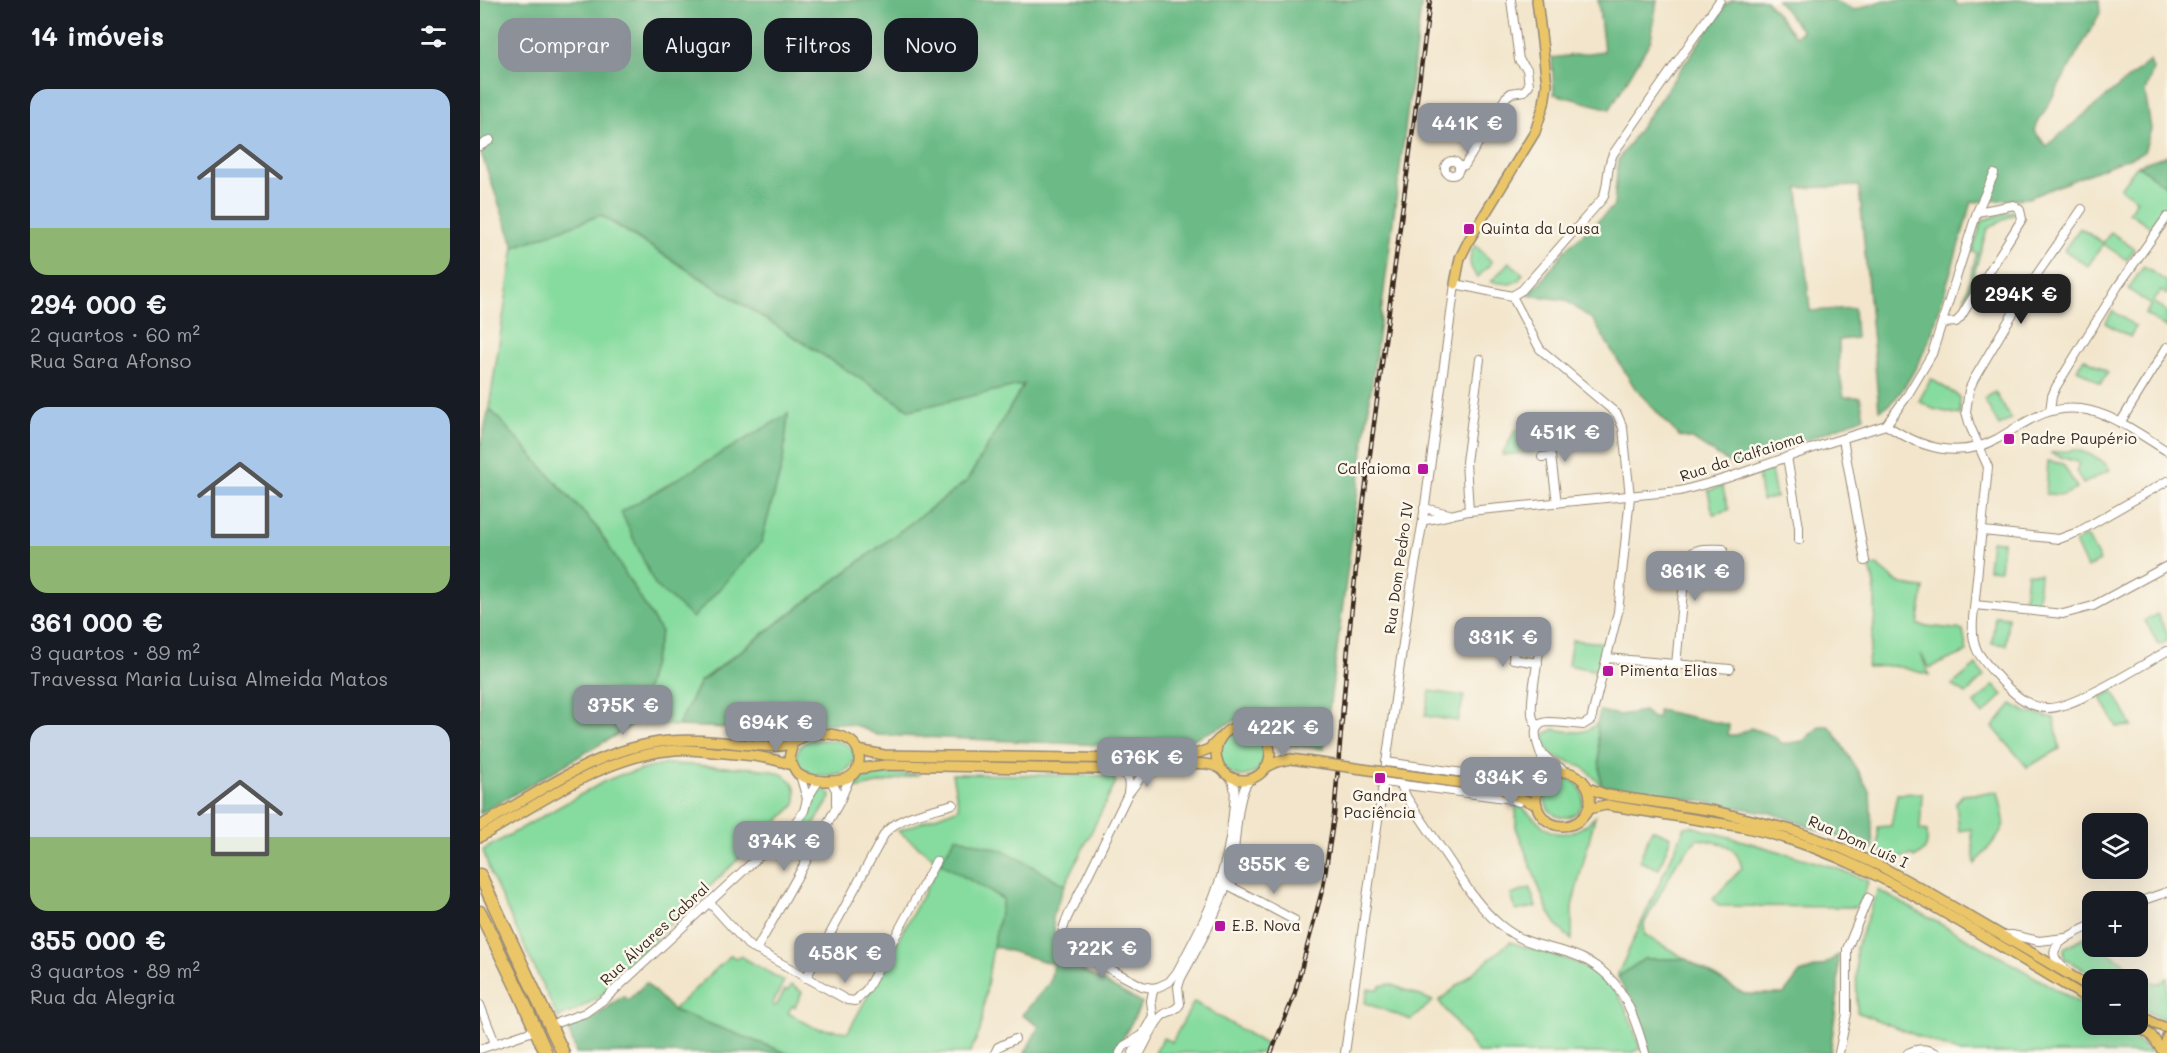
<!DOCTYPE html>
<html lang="pt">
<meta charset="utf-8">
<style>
body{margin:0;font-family:Mali,sans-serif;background:#20242c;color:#f1f3f6;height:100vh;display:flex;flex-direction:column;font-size:22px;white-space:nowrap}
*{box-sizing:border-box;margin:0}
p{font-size:20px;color:#9ea1a6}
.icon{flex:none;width:33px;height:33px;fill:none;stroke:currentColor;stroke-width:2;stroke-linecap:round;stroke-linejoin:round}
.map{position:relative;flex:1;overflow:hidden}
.side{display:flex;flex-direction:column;background:#171b24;width:480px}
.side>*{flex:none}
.banner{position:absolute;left:18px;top:18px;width:570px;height:54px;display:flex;gap:12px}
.tools{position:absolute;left:1602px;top:813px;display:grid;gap:12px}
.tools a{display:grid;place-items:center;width:66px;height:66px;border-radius:12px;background:#171b24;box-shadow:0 6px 24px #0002;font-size:30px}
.price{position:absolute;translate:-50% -51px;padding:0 14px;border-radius:12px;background:#8c9099;color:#fff;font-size:20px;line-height:39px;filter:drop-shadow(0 2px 3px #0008)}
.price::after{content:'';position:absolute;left:50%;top:36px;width:18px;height:14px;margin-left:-9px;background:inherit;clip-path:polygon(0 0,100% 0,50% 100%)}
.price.selected{background:#222;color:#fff}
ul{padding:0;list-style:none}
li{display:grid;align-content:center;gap:12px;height:318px;padding:0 30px}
li span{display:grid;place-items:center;height:186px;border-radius:18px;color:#555}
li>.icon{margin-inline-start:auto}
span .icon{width:108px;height:108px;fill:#fffc;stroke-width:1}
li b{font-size:26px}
h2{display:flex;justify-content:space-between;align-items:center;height:72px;padding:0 30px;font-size:26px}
.tag{padding:0 21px;border-radius:18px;background:#171b24;box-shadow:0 6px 24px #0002;font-size:21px;line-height:54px}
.tag.selected{background:#8c9099;color:#fff}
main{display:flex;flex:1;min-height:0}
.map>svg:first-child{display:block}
</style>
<main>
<section class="side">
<h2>14 imóveis<svg class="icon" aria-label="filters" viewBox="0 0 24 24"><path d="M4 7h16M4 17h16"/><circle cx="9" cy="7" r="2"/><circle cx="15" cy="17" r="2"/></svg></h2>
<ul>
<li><span style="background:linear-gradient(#a9c7e8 75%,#8fb573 0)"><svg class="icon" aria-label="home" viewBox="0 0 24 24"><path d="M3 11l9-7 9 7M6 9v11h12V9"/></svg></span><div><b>294 000 €</b><p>2 quartos · 60 m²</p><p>Rua Sara Afonso</p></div></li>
<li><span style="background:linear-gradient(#a9c7e8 75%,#8fb573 0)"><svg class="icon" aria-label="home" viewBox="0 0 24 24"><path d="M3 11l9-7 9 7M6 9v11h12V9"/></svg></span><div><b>361 000 €</b><p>3 quartos · 89 m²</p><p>Travessa Maria Luisa Almeida Matos</p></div></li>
<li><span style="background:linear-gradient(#c9d6e8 60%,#8fb573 0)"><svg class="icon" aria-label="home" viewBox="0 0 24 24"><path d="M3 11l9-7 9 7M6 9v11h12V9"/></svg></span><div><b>355 000 €</b><p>3 quartos · 89 m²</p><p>Rua da Alegria</p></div></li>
</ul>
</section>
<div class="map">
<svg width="1687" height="1053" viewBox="0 0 1687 1053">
<rect width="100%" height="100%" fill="#fbf7ec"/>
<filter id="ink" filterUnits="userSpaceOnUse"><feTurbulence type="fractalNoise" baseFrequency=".0167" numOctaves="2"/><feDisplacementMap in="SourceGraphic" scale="12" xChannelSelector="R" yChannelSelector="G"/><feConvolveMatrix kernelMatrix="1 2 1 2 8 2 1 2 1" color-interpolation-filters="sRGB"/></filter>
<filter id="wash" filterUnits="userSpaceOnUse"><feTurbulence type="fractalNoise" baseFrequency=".008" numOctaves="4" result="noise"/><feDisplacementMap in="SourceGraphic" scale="24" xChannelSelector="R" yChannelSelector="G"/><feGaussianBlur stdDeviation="1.35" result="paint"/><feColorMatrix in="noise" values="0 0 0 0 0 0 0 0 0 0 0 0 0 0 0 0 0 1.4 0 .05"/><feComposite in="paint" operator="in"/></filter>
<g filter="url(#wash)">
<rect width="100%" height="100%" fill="#f2e5cb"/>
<!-- green -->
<g fill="#86db9f" stroke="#60825e" stroke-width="1.5" fill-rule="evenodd">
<polygon points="1658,165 1687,187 1687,208 1672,228 1649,212 1657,200 1640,188"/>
<polygon points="1533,211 1534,214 1507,229 1489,291 1484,300 1497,253 1492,252 1501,224 1504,220"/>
<path d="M120,215L430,410L544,384L487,481L220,681L198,726L157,723L181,632L118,529L9,408L34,247ZM308,414L303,461L281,543L213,617L175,585Z"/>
<polygon points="1600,228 1623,243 1631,232 1654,249 1647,260 1623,244 1608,266 1584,250"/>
<path d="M995,245L1012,262L998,277C988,268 988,257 995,245Z"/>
<polygon points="1029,262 1043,274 1038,281 1030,284 1011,282"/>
<polygon points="1664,266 1687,282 1687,295 1681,291 1673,302 1687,312 1687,328 1665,314 1671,305 1648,289"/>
<polygon points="1633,311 1656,327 1650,337 1625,323"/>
<polygon points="1604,358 1628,372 1621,384 1597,369"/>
<polygon points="1451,379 1480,397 1480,415 1453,409 1439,401"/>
<polygon points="1515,392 1531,419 1519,426 1504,399"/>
<polygon points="1097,424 1105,426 1105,429 1113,430 1115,445 1077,449 1076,444"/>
<polygon points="1035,430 1043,430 1053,446 1053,452 1022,455"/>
<path d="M1596,450C1608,453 1624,459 1630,470L1603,484L1596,471L1599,463L1570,453Z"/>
<polygon points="1568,461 1583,464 1597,488 1584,495 1566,494"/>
<polygon points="1291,470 1296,497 1282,500 1278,474"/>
<polygon points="1242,486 1249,510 1233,514 1228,491"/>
<polygon points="1607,536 1620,561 1607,568 1595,542"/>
<polygon points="1511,541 1523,542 1520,570 1508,569"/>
<path d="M1397,565C1413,580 1420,587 1444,588L1438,625L1483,630L1487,652L1449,668L1441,654L1449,675L1416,666L1387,667C1392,637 1402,596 1389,567Z"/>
<polygon points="1547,573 1560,574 1558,602 1544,601"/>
<polygon points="1677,614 1687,632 1687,641 1679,645 1665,621"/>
<polygon points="1515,616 1528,617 1526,645 1512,643"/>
<polygon points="1092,640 1125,643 1118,671 1088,665"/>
<polygon points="1496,665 1504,676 1486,694 1472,685"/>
<polygon points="1514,685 1523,695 1503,715 1494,704"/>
<polygon points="950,691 984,696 978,721 945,716"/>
<polygon points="1633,691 1652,726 1637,727 1622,700 1621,697"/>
<polygon points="1532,704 1546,712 1574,718 1580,749 1547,767 1513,727"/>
<path d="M1117,723L1121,785C1116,780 1110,773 1104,768C1091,759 1062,762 1065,734L1074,729C1091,732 1105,736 1117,723Z"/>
<circle cx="762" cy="753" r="23"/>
<path d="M331,740C342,740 358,739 367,745C385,757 368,774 352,775C344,776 332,775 325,771C310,762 316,744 331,740Z"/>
<path d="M186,764C206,764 226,766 246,767C272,768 325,765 315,805L182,932L135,980L137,983C118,999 101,1009 78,1018L11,875L3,850L125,781L140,775Z"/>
<path d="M405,774H440L371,790C381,779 390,775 405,774Z"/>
<polygon points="472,774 632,776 636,782 585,885 527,852 461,863 523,899 513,946 500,1031 490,1053 307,1053 193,1010 251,955 255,958 260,956 304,981 292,1005 296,1006 305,990 308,991 311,985 322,992 315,1007 312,1006 308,1013 335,1028 368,1032 460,863 418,831 479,808"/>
<circle cx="1084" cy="798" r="19"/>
<path d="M344,789L350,793L351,797L326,837L317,832C332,818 331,810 338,792Z"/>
<path d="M1518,792C1520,801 1523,811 1524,821C1525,831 1503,854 1495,864L1491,829L1479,831L1476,803L1482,795Z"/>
<path d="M1442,793L1440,830L1447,831C1448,845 1447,851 1434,858L1432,855C1419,859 1410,858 1398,850V827L1411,826L1417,794Z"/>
<path d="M1036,804C1047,810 1053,818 1063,826C1080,841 1101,831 1115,817L1092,906V940L1079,928L1068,911L1036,827Z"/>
<path d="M1211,826L1353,867L1388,881L1384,896L1376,907L1239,906L1233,899L1262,868C1256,842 1239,843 1217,839L1197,862L1164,924L1165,935L1206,959H1164L1138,977V974L1205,827Z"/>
<polygon points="1172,829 1191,837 1179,869 1159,861"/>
<polygon points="1050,888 1056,907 1036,911 1031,895"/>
<polygon points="1398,890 1508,950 1612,1010 1612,1024 1634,1025 1668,1049 1670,1053 1480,1053 1377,1012 1376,948"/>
<polygon points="1612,933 1612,946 1620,947 1674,983 1680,983 1687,978 1687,1019 1677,1017 1658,1006 1658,980 1621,979 1584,958 1584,948"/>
<path d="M1030,942C1054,950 1114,964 1129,982C1145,1001 1153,1026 1160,1049L1152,1053H998L959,1001Z"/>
<polygon points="910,984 953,1001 931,1020 885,1003 888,989 899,989 900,986"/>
<polygon points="714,1002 787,1045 783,1053 675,1053 683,1038 692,1042"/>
</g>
<!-- forest -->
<g fill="#6cbb86" stroke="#547252" stroke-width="1.5">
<polygon points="0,0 942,0 844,749 800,744 764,717 692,748 397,735 378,726 359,723 343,724 316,731 198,726 220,682 487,481 544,384 430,410 121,215 34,247 0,150"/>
<polygon points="1118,0 1177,0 1171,40 1130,109 1074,94 1072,58 1124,51"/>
<path d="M1253,0H1286L1315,36L1322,31L1297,0H1352L1375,10L1404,0H1475L1477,5L1535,0H1619L1620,13L1554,130L1566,146L1670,61L1673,70L1665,92L1671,129L1664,152L1548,198L1492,202L1450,339C1441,358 1420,404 1399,410L1379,186L1318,188L1330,311L1374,308L1376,338L1359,340V371L1364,397H1380L1384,417L1284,457L1254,466L1214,440L1199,436L1155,388L1113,320L1085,300L1047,295L1060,283L1085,250L1134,206L1138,160L1245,5Z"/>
<polygon points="1687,155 1687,187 1658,165"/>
<polygon points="9,408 118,529 181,632 157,723 0,814 0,447"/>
<polygon points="308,414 303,461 281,543 213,618 175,585 141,512"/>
<polygon points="1178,710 1249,725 1248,735 1257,735 1271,728 1293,736 1303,744 1323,741 1340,726 1348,726 1353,730 1390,792 1393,850 1291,813 1121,785 1117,723 1120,711 1139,715 1164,711 1172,718 1178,717"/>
<polygon points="476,837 527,852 585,885 572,917 579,953 585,957 583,960 662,1003 635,1053 545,1053 559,1026 542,1015 570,982 573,964 513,946 523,899 460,863"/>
<polygon points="1358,955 1358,992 1350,1053 1169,1053 1161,1024 1138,977 1164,959 1206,959 1264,994 1304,994 1320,973 1344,965"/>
<polygon points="166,983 193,1010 307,1053 96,1053 88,1028 115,1017 143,996 148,1000"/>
</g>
</g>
<g filter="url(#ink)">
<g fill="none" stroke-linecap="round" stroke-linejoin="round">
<defs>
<g id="minor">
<polyline points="0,146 10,140"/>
<circle cx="972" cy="168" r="7"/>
<polyline points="979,167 985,165 1026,97 1031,93 1044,91 1049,85 1047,69 1039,60 1031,0"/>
<path d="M1602,209L1551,283L1494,379L1489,390L1486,412L1490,426L1508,467L1493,619C1491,648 1498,655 1517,676C1529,690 1546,707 1566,708C1592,710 1662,665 1687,651"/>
<polyline points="1497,212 1514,174"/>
<path d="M1032,296L1060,349L1137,414L1143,428L1150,497L1138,612L1111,720L1103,725C1092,724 1080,722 1069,722C1045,723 1060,748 1063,761C1064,767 1064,774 1064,780"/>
<polyline points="1570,411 1572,396 1576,387 1638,286 1687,217"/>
<polyline points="1640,423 1687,347"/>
<path d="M1406,425C1441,448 1478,460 1517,439C1545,423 1566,405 1601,409C1632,413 1661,435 1687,451"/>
<polyline points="1363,439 1385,561"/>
<polyline points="1062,457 1071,456 1077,503"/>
<polyline points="1307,457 1319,527 1319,540"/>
<polyline points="944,508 969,514"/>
<polyline points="989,511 986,462 1000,359"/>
<path d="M943,520C956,520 975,513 989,511L1200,491L1244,479L1348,443L1406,425L1427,396L1452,354L1497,212L1534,205L1540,210L1542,219L1480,318L1476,322L1463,323"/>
<polyline points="1503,531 1579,539 1598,532 1687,481"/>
<polyline points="1495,605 1583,614 1613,606 1687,566"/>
<polyline points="1127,658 1250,669"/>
<path d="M1058,663L1033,659L1036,636L1061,640C1059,656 1048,706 1053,718C1053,720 1057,726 1058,727"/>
<path d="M1196,665L1206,559C1215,546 1229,549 1243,549"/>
<polyline points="1062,753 1070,761 1088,773"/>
<polyline points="906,762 1039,781 1052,786"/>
<path d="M637,768C648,772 650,782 648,793"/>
<path d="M671,769L661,777L648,794L587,918C582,930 578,941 592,949L662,986L672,988L678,987"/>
<polyline points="320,775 327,799"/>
<polyline points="351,781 356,790 356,804"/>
<polyline points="904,782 1025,798 1039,802"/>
<path d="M921,785L927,798C942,820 956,841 971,863C985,885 998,906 1019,924C1042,943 1057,944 1085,952C1136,966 1152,1005 1165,1053"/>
<polyline points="746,884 814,920"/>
<polyline points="229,902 268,945 367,1000 375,1001 387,989 456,861"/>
<polyline points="1658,902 1687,892"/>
<polyline points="1522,935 1532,935 1559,941 1585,938"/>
<polyline points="276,950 360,801 370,777"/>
<path d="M1588,972C1584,968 1577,963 1575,957C1569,942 1602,930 1612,925"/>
<path d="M326,978L405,833C420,815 451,811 473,804"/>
<polyline points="0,1005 15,1043"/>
<polyline points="79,1022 105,1013 126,998 315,823 324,811 327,799 339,780"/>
<polyline points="0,1049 50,1032"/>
<polyline points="515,1053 518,1047 535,1039"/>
<polyline points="640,1053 644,1046 661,1036"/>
<path d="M653,1053L673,1016L671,1001L673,991L678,987L689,982L697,972C727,917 748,877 753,814C754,802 757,789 751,778"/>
<path d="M660,1053C666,1042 672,1028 680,1018C686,1010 695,1013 700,1004L698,987L701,978C720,943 741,908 751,869C757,844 755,799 769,780"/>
<path d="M865,1053L930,594L943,520L975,284L1032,296L1042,290L1123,198C1129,184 1126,168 1133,154L1240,0"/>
<polyline points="1359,1053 1367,1014 1367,949 1388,898"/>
<path d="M1428,1053C1439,1048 1445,1048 1456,1053"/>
</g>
<g id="major">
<polyline points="975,284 980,258 989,240 1055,132 1064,104 1067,84 1057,0"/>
<circle cx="763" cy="753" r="27"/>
<polyline points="378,750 404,755 660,759 713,755 729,749 739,739"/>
<polyline points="785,768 797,762 811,759"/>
<path d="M377,769L405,765C492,766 579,770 665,769C687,768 724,757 741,769"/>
<circle cx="1083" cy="799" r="27"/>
<polyline points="1004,786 1040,788 1061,785"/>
<polyline points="1108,788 1127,795 1235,811 1312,830 1356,846 1402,867 1444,890 1612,988"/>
<polyline points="1023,791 1057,805"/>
<path d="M1108,809L1126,805L1263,827C1347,845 1414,883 1487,926C1529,951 1571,976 1612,1001"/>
<path d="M0,826C59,792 120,747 189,741C220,738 253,744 284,746C293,747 303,746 311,744C318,741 323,735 331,734C348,732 378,735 379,756C380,764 377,772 371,776C360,784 328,782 318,774C314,770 312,763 309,758L313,743"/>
<path d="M0,837C59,804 125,755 195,750C211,749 228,752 245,753C268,755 290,757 312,765"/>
<polyline points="1658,1014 1675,1024 1687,1028"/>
<polyline points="1653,1024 1671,1035 1684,1053"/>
<polyline points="1684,1053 1687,1037"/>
</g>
<g id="highway">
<polyline points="0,875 83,1053"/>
<polyline points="0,912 40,994 66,1053"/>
</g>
</defs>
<!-- minor casing -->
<use href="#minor" stroke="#968874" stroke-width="10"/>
<!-- major casing -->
<use href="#major" stroke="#968874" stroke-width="12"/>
<!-- highway casing -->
<use href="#highway" stroke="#968874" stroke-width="15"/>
<!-- minor -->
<use href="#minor" stroke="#fff" stroke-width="8"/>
<!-- major -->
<use href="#major" stroke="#ebc669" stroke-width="9"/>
<!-- highway -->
<use href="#highway" stroke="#ebc669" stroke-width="12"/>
<defs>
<polyline id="rail" points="791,1053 814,996 843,887 854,816 869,635 881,522 950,0"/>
</defs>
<!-- rail casing -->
<use href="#rail" stroke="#3b2a1e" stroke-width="4.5"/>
<!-- rail -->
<use href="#rail" stroke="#fbf7ec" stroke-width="2" stroke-dasharray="7" stroke-linecap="butt"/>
<defs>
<polyline id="major-bridge" points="811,759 1004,786"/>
</defs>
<!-- major-bridge casing -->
<use href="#major-bridge" stroke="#968874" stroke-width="12" stroke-linecap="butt"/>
<!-- major-bridge -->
<use href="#major-bridge" stroke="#ebc669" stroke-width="9"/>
</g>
</g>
<!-- markers -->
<g fill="#b5179e" stroke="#fbf7ec" stroke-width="2">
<rect x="983" y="223" width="12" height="12" rx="3"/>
<rect x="1523" y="433" width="12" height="12" rx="3"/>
<rect x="937" y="463" width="12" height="12" rx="3"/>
<rect x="1122" y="665" width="12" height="12" rx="3"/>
<rect x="894" y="772" width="12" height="12" rx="3"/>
<rect x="734" y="920" width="12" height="12" rx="3"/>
</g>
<g text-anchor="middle" stroke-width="5" stroke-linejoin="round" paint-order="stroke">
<!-- poi labels -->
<g font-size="15" fill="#3b2a1e" stroke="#fbf7ec" text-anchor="start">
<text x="1001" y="234">Quinta da Lousa</text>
<text x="1541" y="444">Padre Paupério</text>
<text x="931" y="474" text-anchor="end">Calfaioma</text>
<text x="1140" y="676">Pimenta Elias</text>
<text x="900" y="801" text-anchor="middle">Gandra<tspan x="900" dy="17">Paciência</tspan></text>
<text x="752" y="931">E.B. Nova</text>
</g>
<!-- street labels -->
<g font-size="15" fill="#3b2a1e" stroke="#fbf7ec">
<text transform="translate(1262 457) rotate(-18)" y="5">Rua da Calfaioma</text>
<text transform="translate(919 568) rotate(-82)" y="5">Rua Dom Pedro IV</text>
<text transform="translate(1378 842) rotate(24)" y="5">Rua Dom Luís I</text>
<text transform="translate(175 934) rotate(-43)" y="5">Rua Álvares Cabral</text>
</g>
</g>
</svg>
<div class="tools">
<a><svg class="icon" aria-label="layers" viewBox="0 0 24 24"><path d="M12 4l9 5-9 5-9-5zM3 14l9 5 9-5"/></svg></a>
<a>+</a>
<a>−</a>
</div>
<b class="price" style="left:987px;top:154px">441K €</b>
<b class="price selected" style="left:1541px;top:325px">294K €</b>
<b class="price" style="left:1085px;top:463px">451K €</b>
<b class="price" style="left:1215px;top:602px">361K €</b>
<b class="price" style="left:1023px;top:668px">331K €</b>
<b class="price" style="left:143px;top:736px">375K €</b>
<b class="price" style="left:296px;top:753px">694K €</b>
<b class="price" style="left:803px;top:758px">422K €</b>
<b class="price" style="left:667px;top:788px">676K €</b>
<b class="price" style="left:1031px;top:808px">334K €</b>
<b class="price" style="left:304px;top:872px">374K €</b>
<b class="price" style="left:794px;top:895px">355K €</b>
<b class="price" style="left:622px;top:979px">722K €</b>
<b class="price" style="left:365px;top:984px">458K €</b>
<div class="banner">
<a class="tag selected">Comprar</a>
<a class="tag">Alugar</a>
<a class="tag">Filtros</a>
<a class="tag">Novo</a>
</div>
</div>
</main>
